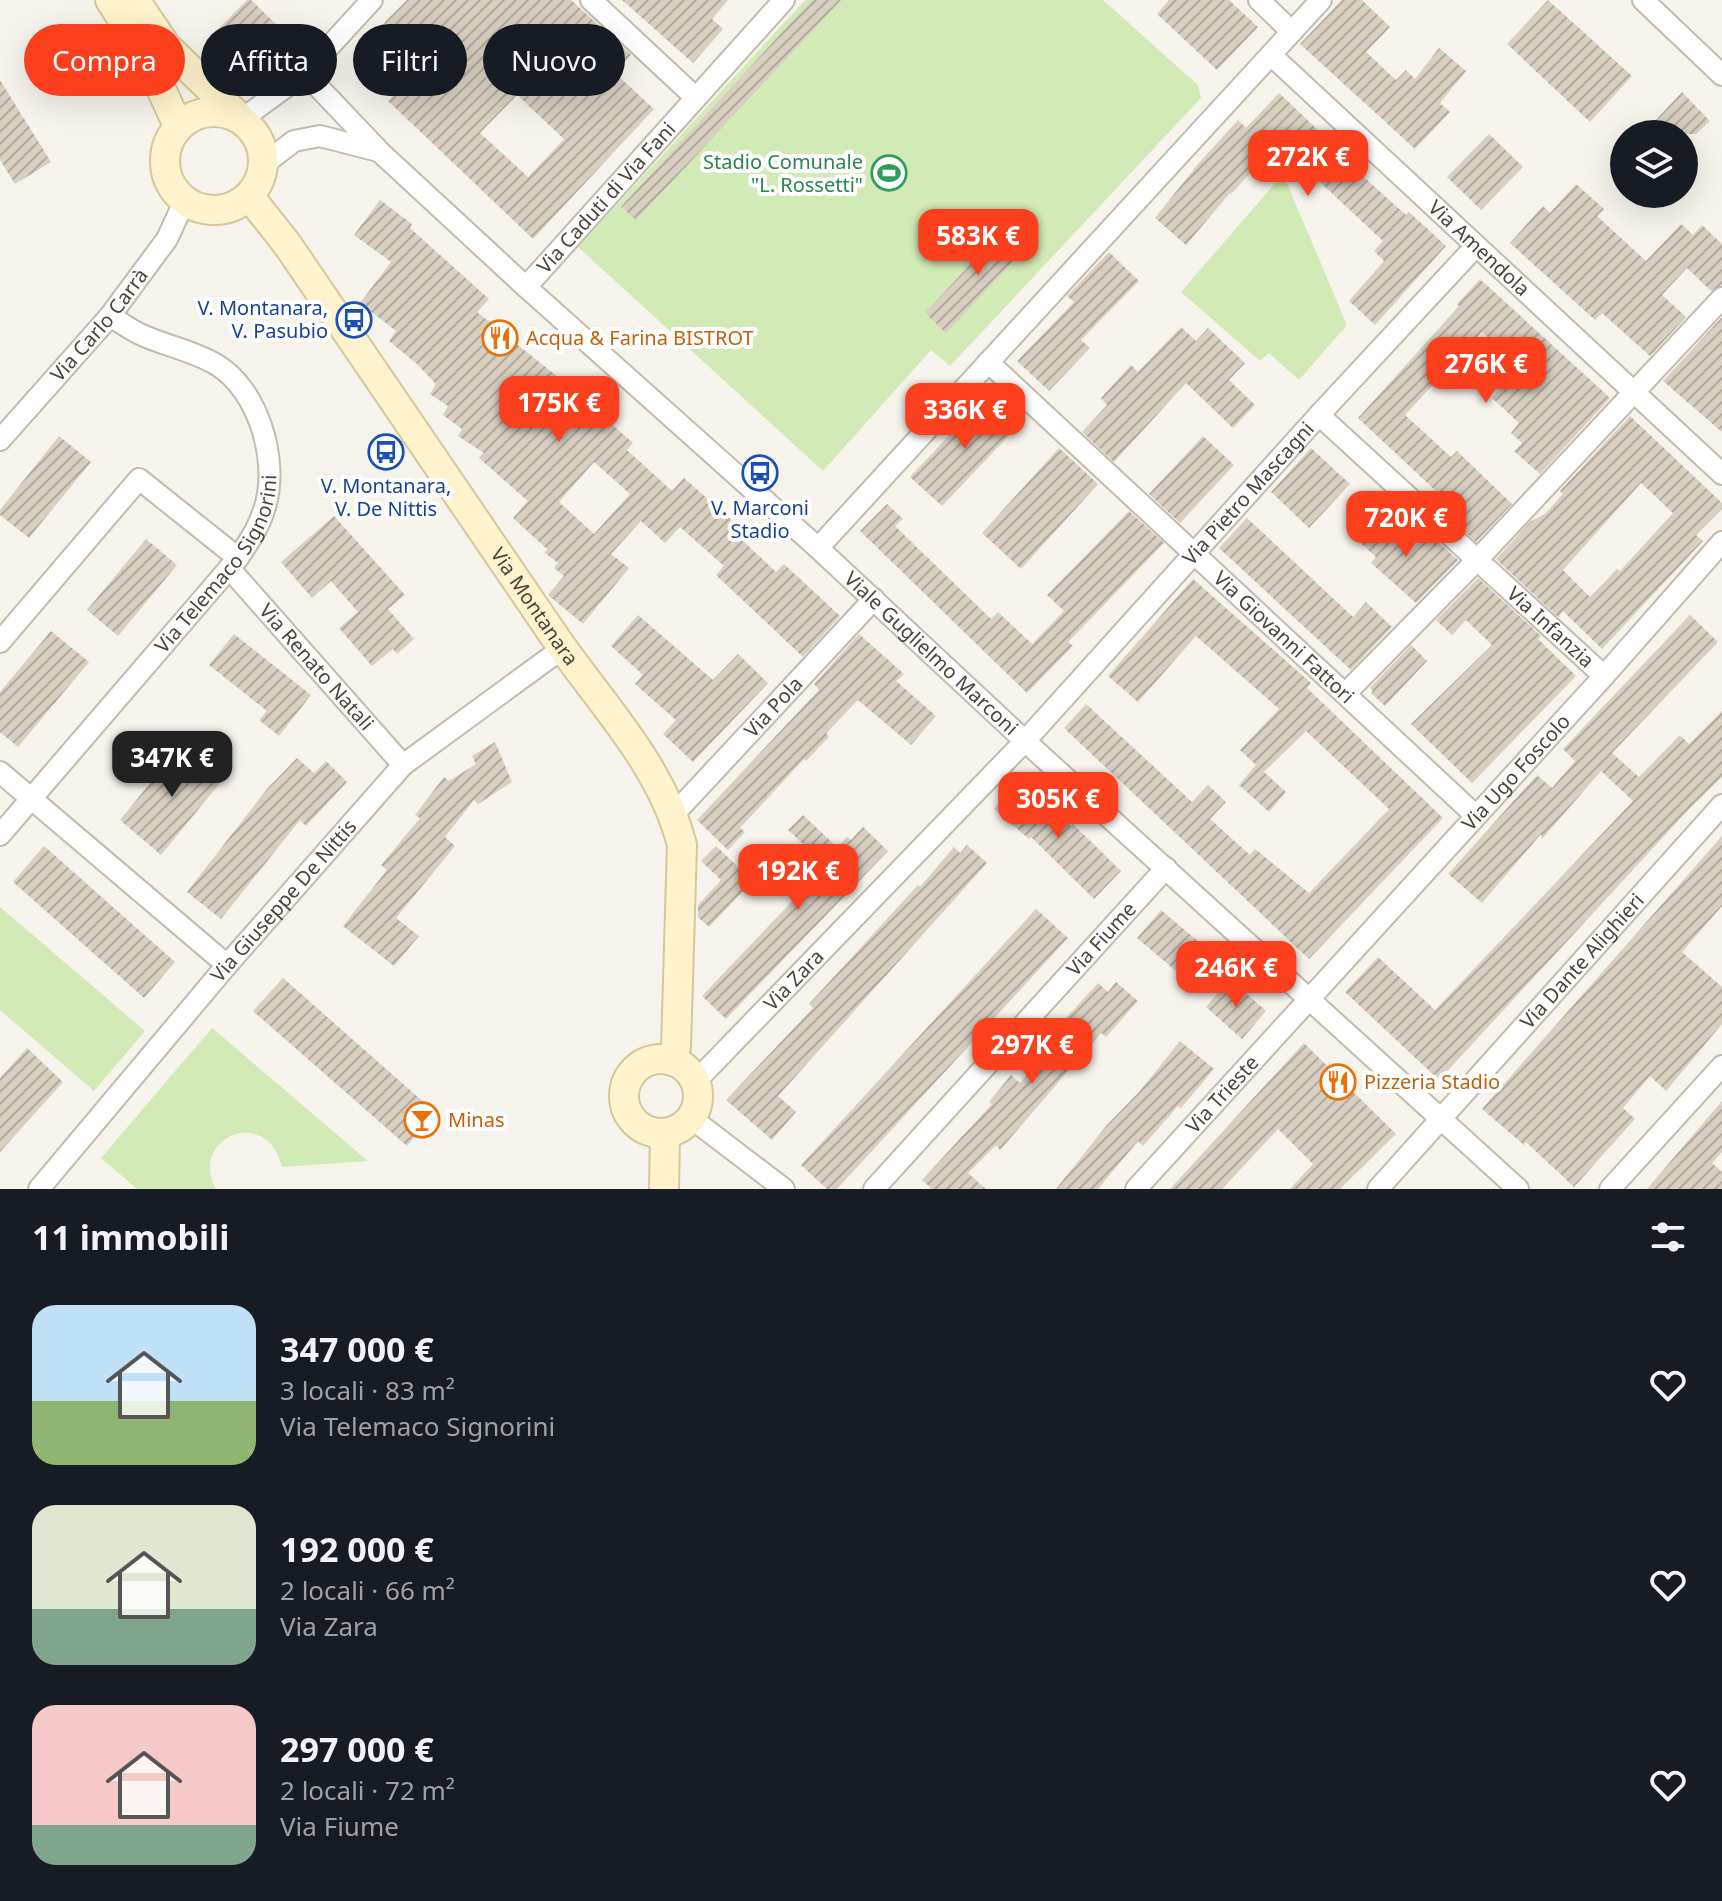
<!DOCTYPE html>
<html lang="it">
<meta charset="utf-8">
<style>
body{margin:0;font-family:"Noto Sans",sans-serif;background:#20242c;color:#f1f3f6;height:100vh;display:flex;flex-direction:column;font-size:30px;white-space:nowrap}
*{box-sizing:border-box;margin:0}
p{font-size:26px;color:#9ea1a6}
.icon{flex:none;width:44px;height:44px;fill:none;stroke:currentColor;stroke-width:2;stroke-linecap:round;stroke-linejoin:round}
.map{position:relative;height:1189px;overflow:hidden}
.sheet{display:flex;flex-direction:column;background:#171b24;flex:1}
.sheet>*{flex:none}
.banner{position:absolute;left:24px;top:24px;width:800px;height:72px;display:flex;gap:16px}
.tools{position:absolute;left:1610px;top:120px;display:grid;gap:16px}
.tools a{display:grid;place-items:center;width:88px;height:88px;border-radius:50%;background:#171b24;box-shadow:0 8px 32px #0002;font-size:40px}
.price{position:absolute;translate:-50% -68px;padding:0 18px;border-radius:16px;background:#fc3f1d;color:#fff;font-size:26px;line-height:52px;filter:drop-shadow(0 2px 4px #0008)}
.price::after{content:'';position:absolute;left:50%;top:48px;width:24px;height:18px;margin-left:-12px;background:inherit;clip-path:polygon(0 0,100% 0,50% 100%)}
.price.selected{background:#222;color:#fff}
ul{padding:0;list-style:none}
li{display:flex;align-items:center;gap:24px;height:200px;padding:0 32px}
li span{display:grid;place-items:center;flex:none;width:224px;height:160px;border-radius:24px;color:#555}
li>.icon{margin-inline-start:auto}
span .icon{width:96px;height:96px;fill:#fffc;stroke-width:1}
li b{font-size:34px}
h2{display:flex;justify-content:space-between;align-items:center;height:96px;padding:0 32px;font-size:34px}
.pill{padding:0 28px;border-radius:36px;background:#171b24;box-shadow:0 8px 32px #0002;font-size:28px;line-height:72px}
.pill.selected{background:#fc3f1d;color:#fff}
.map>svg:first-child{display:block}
</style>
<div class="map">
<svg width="1722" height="1189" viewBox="0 0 1722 1189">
<defs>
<pattern id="building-hatch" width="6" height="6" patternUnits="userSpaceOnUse" patternTransform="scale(2)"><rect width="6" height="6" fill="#d8cfc1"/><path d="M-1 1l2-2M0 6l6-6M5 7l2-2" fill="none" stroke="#b1aa9e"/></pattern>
</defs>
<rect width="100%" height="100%" fill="#f6f3ec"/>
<!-- green -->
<g fill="#d2eab5">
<polygon points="805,0 1103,0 1198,85 1201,98 950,366 931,350 823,471 578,247"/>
<polygon points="1283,174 1347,325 1299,380 1269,353 1260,361 1181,292"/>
<polygon points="0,907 145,1031 94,1091 0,1010"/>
<path d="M212,1028L368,1161L282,1167C267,1104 188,1138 216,1189H137L101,1158Z"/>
</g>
<!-- building -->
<g fill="url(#building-hatch)" fill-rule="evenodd">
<polygon points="247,0 251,0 286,34 255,66 218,29"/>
<path d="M407,0H571L631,55L615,73L654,109L533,239L388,101L423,63L384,23ZM517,95L564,139L528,177L480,133Z"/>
<polygon points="622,0 728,0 712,19 723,29 693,63"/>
<polygon points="812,0 841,0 636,220 621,207"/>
<polygon points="1169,0 1229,0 1258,27 1217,70 1157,14"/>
<polygon points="1342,0 1362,0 1390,27 1366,52 1396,80 1406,70 1415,79 1439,48 1466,71 1440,103 1450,112 1415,149 1300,44"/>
<polygon points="1548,0 1632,76 1590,122 1507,44"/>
<polygon points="0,80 51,162 15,184 0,160"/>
<polygon points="1682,92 1710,121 1696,134 1663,134 1653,123"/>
<polygon points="1279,93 1338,149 1336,152 1406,215 1409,212 1446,246 1375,325 1349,301 1384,261 1374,251 1383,241 1278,143 1231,194 1230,193 1186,245 1155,218 1198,164 1238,120 1246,128"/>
<polygon points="1489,134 1523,167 1481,210 1447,177"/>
<polygon points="1576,184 1604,209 1597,216 1646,261 1681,224 1693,235 1702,225 1722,244 1722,285 1711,291 1687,268 1662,295 1686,317 1650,356 1602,313 1595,320 1510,243 1543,206 1550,213"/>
<path d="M380,200L412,224L410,228L489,299L477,312L584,398L583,399L633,443L627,450L672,491L684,478L745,532L740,538L776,572L784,564L840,616L803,657L716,575L724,566L680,527L665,543L641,521L611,554L629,568L583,624L548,595L564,576L554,568L558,563L544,552L548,550L513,518L528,501L479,458L484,453L458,436L462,429L443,415L448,406L430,394L436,384L417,364L389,341L396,331L360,303L391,262L354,235ZM594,462L630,494L594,534L559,502Z"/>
<polygon points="1011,221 1032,241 946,333 925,313"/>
<polygon points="1109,252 1139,281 1081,340 1090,348 1049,391 1017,361 1074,302 1067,296"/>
<polygon points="1480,279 1610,398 1540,474 1514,451 1522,443 1511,433 1519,423 1492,398 1520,367 1482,332 1405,415 1451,457 1457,451 1512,504 1476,542 1446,513 1452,506 1358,418 1459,306 1457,304"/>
<polygon points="1722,317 1722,432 1663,381"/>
<polygon points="1181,327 1196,341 1208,328 1245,363 1229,380 1255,405 1233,428 1186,383 1114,462 1082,432 1107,405 1101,398 1131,365 1138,372"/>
<polygon points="987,395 1019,425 942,506 910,477"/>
<path d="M1630,416L1722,503V509L1696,535L1703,541L1602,649L1563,611L1558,617L1496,559L1531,521L1545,514L1563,494L1560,491ZM1641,483L1673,513L1620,571L1617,569L1590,597L1563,570Z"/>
<polygon points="59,436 91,462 29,538 0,515 0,510"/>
<polygon points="1203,436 1234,465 1180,523 1149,494"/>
<polygon points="1059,448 1098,484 1021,569 982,533"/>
<polygon points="1311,448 1350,484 1309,528 1271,492"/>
<polygon points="887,504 903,519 895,526 991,619 998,612 1032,644 1064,611 1047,595 1129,511 1164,543 1068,642 1073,646 1027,693 860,531"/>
<polygon points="334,516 405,595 388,609 414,639 397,654 393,649 372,666 339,628 358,612 331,581 312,598 281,562"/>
<polygon points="1371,516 1410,552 1428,533 1458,560 1416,603 1371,563 1376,557 1353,536"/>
<polygon points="1247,518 1353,617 1366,602 1392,627 1351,670 1219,548"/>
<polygon points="146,539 177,565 118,636 87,610"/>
<polygon points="1478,578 1541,636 1538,639 1576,676 1472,783 1411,724 1492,645 1466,620 1452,635 1436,620"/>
<polygon points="1193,579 1311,683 1307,688 1443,818 1309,959 1064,728 1086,704 1192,802 1208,785 1226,802 1210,819 1250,855 1255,849 1309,893 1389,809 1306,731 1264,772 1286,792 1269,812 1239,785 1256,765 1240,750 1279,709 1196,636 1138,702 1108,676"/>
<polygon points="638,615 713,680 738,654 768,683 693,762 663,734 676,720 635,684 643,675 611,646"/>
<polygon points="1690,615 1718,642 1612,753 1639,777 1680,735 1689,744 1722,711 1722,777 1690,808 1439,1080 1345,992 1378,957 1435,1010 1633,801 1601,771 1542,839 1541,834 1482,903 1448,874 1537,775 1552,788 1575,761 1563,749"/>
<polygon points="51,631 89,662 18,747 0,732 0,692"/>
<polygon points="234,634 311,695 279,736 259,720 267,711 209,665"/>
<polygon points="859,634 904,674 896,681 936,716 911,745 858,700 826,733 829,737 806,761 804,759 740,828 745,832 728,850 697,820 819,690 814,684"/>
<polygon points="1411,645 1427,661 1385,706 1371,693 1373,691 1370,688"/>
<polygon points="495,742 512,782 478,804 474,800 445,837 455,846 396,918 419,936 394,966 343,926 387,870 381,865 420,818 415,815 444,777 449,781 476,764 472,756"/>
<polygon points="182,744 224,778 161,855 120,820"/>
<polygon points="297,758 314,773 326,761 347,782 306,826 300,820 221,919 187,892 267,789"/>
<polygon points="1018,781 1071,826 1073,824 1121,871 1094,899 1031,837 1029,839 994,809"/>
<polygon points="803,815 837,847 847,837 851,840 863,827 888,851 726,1019 702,996 820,872 816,868 822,862 788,830"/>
<polygon points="1722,836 1722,906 1682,952 1722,987 1722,1024 1666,1091 1650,1076 1623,1108 1635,1119 1574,1187 1526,1142 1524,1145 1482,1109"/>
<polygon points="967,845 987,863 778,1096 796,1112 772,1140 726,1100 813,1008 809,1004 918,885 920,887 954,847 960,853"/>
<polygon points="44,846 175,962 144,998 13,882"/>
<polygon points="716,846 753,881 709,927 698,917 698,905 721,880 701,861"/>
<polygon points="1036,909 1068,938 837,1189 827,1189 801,1165"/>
<polygon points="1161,910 1200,943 1176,971 1137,938"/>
<polygon points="283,978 436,1113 407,1146 253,1011"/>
<polygon points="1230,979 1266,1011 1242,1039 1206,1007"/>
<polygon points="1116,982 1138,1001 1106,1037 1101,1033 1000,1150 996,1145 968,1173 986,1189 932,1189 922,1180 992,1104 989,1102 1011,1075 1020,1083 1046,1052 1038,1046 1061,1018 1064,1020 1098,983 1108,992"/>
<polygon points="1180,1041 1214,1069 1181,1108 1178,1106 1143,1146 1138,1141 1098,1189 1056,1189 1106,1126 1139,1092"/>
<polygon points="1304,1043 1396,1134 1340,1189 1290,1189 1313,1164 1278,1129 1222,1189 1170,1189"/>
<polygon points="27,1048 63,1082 0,1152 0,1078"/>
<polygon points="1722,1101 1722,1152 1712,1163 1722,1172 1722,1189 1647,1189"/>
</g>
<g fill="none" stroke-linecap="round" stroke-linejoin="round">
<defs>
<g id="street">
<polyline points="591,0 695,97"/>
<polyline points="1259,0 1292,32"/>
<polyline points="1643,0 1722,75"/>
<path id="s1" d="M1271,55L1722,474"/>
<path id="s2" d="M305,73L380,152L526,287L818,548L1025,741L1518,1189"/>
<polyline points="242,119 305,73 372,0"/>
<polyline points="264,164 294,141 320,136 378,151"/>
<path id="s3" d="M526,287L784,0"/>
<path id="s4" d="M988,362L1475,815"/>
<path id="s5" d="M1319,415L1604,676"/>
<path id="s6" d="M0,440L110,316L167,239L185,200"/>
<polyline points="818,548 1321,0"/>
<path id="s7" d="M229,568L403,765"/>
<polyline points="0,642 139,479 238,558"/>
<polyline points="1345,694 1478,559 1722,298"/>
<polyline points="0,772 227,965"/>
<path id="s8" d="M674,814L874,599"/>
<path id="s9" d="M0,835L238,558C250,540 261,524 266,503C278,458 258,390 217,365C194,351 166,346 142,335C131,330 120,322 110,316"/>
<path id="s10" d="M695,1082L1025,741L1319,415L1475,247"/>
<polyline points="691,1118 784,1189"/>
<path id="s11" d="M39,1189L227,965L403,765L563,648"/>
<path id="s12" d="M874,1189L1166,868"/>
<path id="s13" d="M1136,1189L1604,676L1722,542"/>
<path id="s14" d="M1378,1189L1722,805"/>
<polyline points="1610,1189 1722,1066"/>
</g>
<g id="secondary">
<polyline points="110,0 148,60 178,126"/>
<polyline points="135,0 166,46 238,116"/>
<circle cx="214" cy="161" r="49"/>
<path id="s15" d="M249,196L287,244C377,376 467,508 557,640C603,706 662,766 682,845L676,1047L672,1061"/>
<circle cx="661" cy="1096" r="37"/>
<polyline points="664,1189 665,1133"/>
</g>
</defs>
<!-- street casing -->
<use href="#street" stroke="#c2bbae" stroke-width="24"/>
<!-- secondary casing -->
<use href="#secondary" stroke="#d6c79b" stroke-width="32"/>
<!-- street -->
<use href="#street" stroke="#fff" stroke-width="20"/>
<!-- secondary -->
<use href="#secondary" stroke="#fff3cd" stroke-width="28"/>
</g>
<!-- icons -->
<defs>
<symbol id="stadium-ring" viewBox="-11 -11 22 22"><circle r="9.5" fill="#fff" stroke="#2e9e5b" stroke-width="1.5"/><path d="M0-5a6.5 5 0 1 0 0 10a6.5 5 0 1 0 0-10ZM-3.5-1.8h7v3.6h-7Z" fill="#2e9e5b"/></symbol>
<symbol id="bus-ring" viewBox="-11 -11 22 22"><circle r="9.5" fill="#fff" stroke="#1a4fb4" stroke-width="1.5"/><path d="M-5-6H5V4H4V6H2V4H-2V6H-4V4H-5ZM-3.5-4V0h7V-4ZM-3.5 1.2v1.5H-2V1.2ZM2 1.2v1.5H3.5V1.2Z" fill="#1a4fb4"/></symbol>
<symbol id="restaurant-ring" viewBox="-11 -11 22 22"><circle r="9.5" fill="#fff" stroke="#e8710a" stroke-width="1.5"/><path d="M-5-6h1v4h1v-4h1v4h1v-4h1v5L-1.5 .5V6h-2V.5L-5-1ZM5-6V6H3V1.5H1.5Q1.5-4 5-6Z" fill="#e8710a"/></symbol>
<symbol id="bar-ring" viewBox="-11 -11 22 22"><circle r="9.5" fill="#fff" stroke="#e8710a" stroke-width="1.5"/><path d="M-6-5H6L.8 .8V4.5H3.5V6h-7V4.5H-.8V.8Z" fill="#e8710a"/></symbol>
</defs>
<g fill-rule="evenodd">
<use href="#stadium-ring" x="869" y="153" width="40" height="40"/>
<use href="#bus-ring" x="334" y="300" width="40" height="40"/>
<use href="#restaurant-ring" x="480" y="318" width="40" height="40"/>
<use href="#bus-ring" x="366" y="432" width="40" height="40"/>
<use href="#bus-ring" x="740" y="453" width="40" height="40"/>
<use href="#restaurant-ring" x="1318" y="1062" width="40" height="40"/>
<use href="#bar-ring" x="402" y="1100" width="40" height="40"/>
</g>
<g text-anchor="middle" stroke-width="8" stroke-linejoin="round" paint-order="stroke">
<!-- leisure labels -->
<g font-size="20" fill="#27864d" stroke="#fff" text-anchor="end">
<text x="863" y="169">Stadio Comunale<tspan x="863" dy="23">"L. Rossetti"</tspan></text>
</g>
<!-- street labels -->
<g font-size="20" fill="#4b4439" stroke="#fff">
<text dy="7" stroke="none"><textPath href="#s3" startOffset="120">Via Caduti di Via Fani</textPath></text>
<text dy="7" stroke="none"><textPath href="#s1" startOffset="284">Via Amendola</textPath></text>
<text dy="7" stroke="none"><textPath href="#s6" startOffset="152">Via Carlo Carrà</textPath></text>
<text dy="7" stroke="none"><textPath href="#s10" startOffset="808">Via Pietro Mascagni</textPath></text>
<text dy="7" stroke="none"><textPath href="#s9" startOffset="350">Via Telemaco Signorini</textPath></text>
<text dy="7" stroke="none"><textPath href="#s15" startOffset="500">Via Montanara</textPath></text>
<text dy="7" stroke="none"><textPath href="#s5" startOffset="314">Via Infanzia</textPath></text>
<text dy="7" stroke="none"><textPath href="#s4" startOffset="404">Via Giovanni Fattori</textPath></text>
<text dy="7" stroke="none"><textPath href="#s2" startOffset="854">Viale Guglielmo Marconi</textPath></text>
<text dy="7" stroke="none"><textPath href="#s7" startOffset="132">Via Renato Natali</textPath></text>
<text dy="7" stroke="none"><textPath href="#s8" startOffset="146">Via Pola</textPath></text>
<text dy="7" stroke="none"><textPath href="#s13" startOffset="564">Via Ugo Foscolo</textPath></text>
<text dy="7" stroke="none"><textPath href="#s11" startOffset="378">Via Giuseppe De Nittis</textPath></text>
<text dy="7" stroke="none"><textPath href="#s12" startOffset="338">Via Fiume</textPath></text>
<text dy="7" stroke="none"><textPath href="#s14" startOffset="306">Via Dante Alighieri</textPath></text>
<text dy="7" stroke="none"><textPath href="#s10" startOffset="142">Via Zara</textPath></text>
<text dy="7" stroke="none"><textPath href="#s13" startOffset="128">Via Trieste</textPath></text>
</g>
<!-- transit labels -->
<g font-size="20" fill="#164399" stroke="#fff">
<text x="328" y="315" text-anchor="end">V. Montanara,<tspan x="328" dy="23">V. Pasubio</tspan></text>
<text x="386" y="493">V. Montanara,<tspan x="386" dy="23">V. De Nittis</tspan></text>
<text x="760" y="515">V. Marconi<tspan x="760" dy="23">Stadio</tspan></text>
</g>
<!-- food labels -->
<g font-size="20" fill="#c56008" stroke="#fff" text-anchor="start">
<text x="526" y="345">Acqua &amp; Farina BISTROT</text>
<text x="1364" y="1089">Pizzeria Stadio</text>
<text x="448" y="1127">Minas</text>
</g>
</g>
</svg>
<div class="tools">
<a><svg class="icon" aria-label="layers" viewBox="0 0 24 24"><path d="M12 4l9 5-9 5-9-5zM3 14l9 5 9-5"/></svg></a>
</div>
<b class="price" style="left:1308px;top:198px">272K €</b>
<b class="price" style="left:978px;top:277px">583K €</b>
<b class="price" style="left:1486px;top:405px">276K €</b>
<b class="price" style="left:559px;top:444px">175K €</b>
<b class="price" style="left:965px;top:451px">336K €</b>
<b class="price" style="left:1406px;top:559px">720K €</b>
<b class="price selected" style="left:172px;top:799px">347K €</b>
<b class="price" style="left:1058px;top:840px">305K €</b>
<b class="price" style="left:798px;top:912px">192K €</b>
<b class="price" style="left:1236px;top:1009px">246K €</b>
<b class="price" style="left:1032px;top:1086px">297K €</b>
<div class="banner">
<a class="pill selected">Compra</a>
<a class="pill">Affitta</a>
<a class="pill">Filtri</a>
<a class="pill">Nuovo</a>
</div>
</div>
<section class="sheet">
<h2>11 immobili<svg class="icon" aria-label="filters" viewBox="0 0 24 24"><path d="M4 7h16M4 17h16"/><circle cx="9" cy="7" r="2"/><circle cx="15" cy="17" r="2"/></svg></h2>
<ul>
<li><span style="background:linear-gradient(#bfe0f5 60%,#8fb573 0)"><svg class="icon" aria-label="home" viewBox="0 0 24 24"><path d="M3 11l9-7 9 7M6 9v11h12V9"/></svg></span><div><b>347 000 €</b><p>3 locali · 83 m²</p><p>Via Telemaco Signorini</p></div><svg class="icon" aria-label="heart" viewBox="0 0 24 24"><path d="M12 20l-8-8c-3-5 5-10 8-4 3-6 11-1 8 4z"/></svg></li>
<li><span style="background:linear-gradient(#dfe7d0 65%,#7fa58c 0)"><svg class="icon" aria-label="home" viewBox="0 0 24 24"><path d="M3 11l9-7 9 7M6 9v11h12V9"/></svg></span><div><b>192 000 €</b><p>2 locali · 66 m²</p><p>Via Zara</p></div><svg class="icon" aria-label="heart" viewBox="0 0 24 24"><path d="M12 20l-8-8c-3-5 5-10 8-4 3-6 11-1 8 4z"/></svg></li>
<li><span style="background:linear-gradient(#f6c9c9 75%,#7fa58c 0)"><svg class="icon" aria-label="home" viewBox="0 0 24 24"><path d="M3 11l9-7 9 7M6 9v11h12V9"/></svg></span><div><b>297 000 €</b><p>2 locali · 72 m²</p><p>Via Fiume</p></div><svg class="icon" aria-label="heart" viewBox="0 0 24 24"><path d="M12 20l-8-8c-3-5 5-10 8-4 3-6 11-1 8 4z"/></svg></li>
</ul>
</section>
